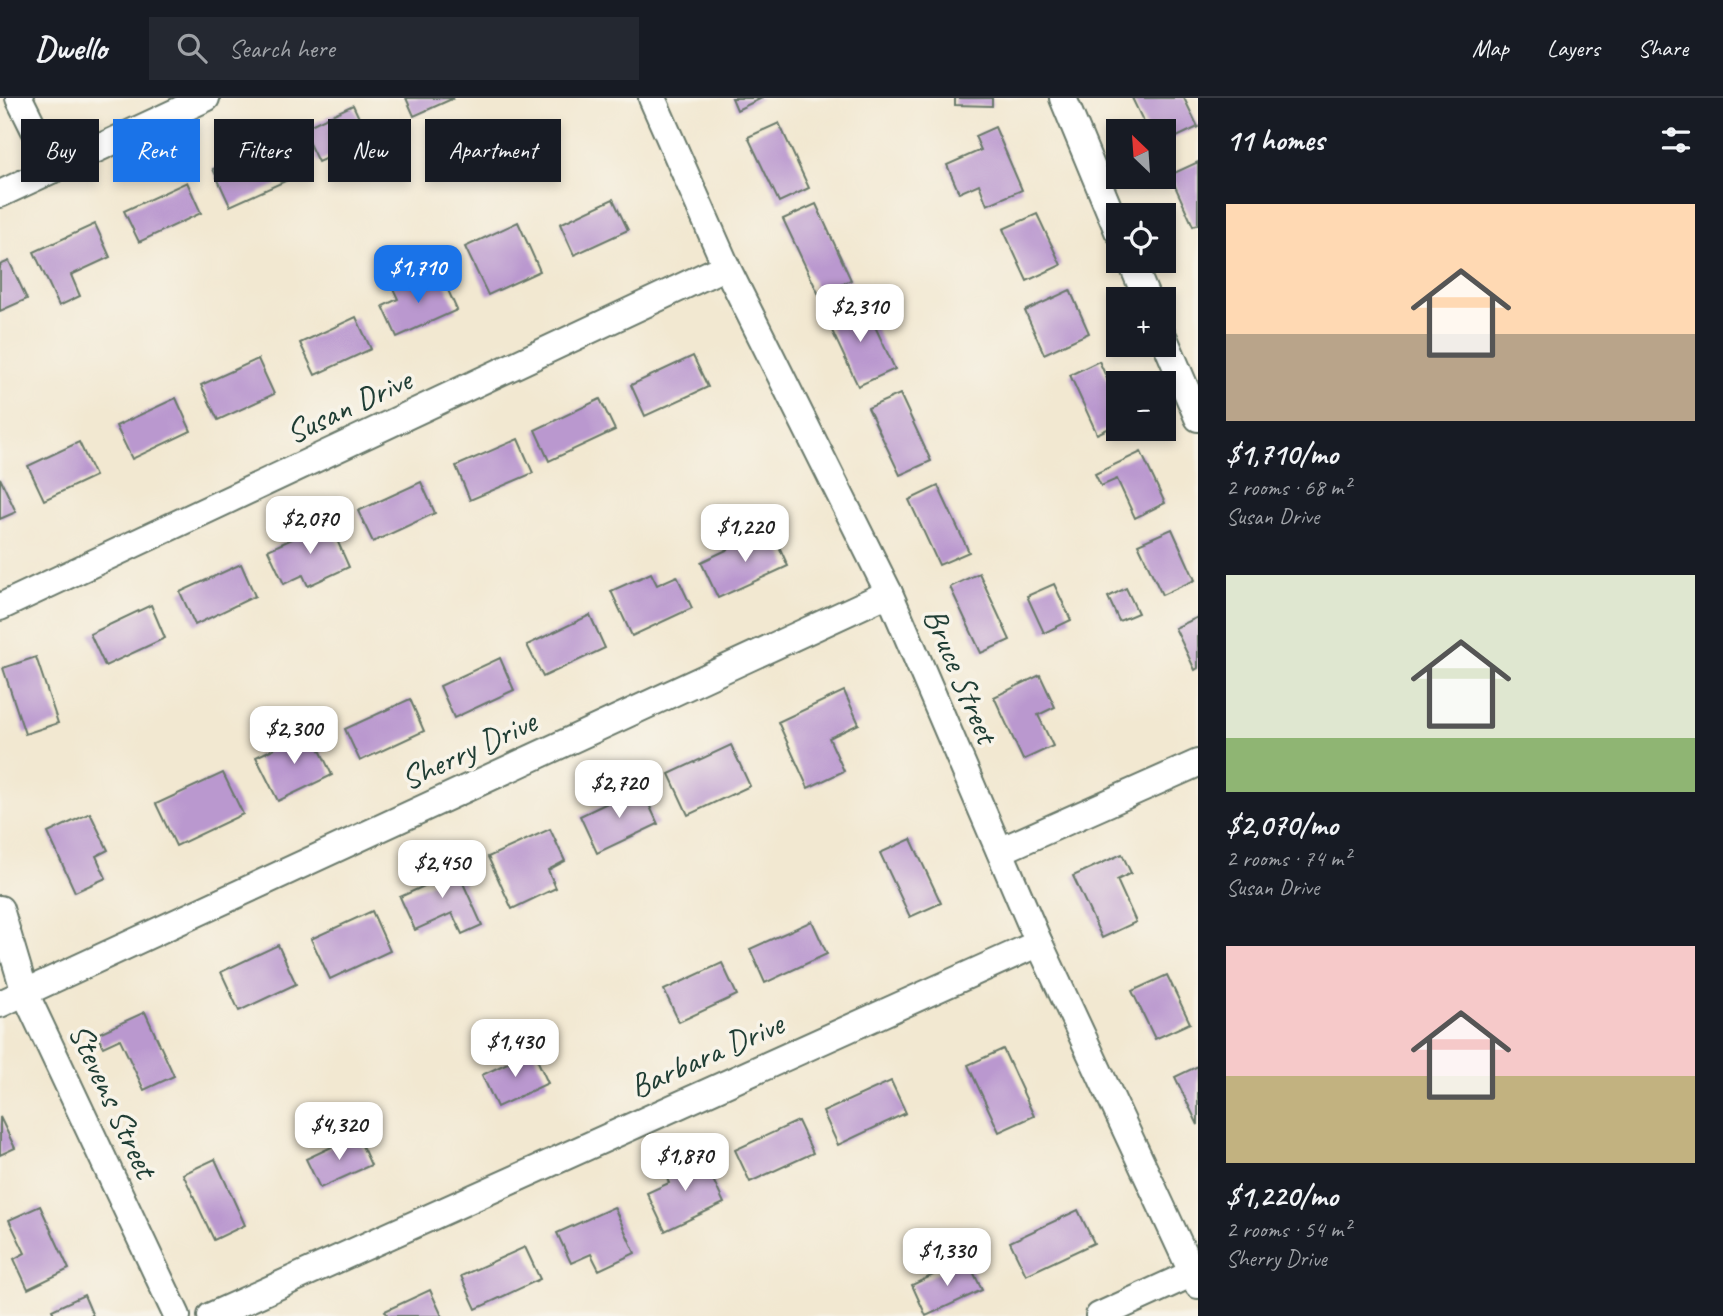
<!DOCTYPE html>
<meta charset="utf-8">
<style>
body{margin:0;font-family:Caveat,sans-serif;background:#242831;color:#f1f3f6;height:100vh;display:flex;flex-direction:column;font-size:26px;white-space:nowrap}
*{box-sizing:border-box;margin:0}
p{font-size:23px;color:#9ea1a6}
.icon{flex:none;width:38px;height:38px;fill:none;stroke:currentColor;stroke-width:2;stroke-linecap:round;stroke-linejoin:round}
.map{position:relative;flex:1;overflow:hidden}
.details{display:flex;flex-direction:column;background:#171b24;width:525px}
.details>*{flex:none}
.guide{position:absolute;left:21px;top:21px;width:665px;height:63px;display:flex;gap:14px}
.needle{width:46px;rotate:335deg}
.controls{position:absolute;left:1106px;top:21px;display:grid;gap:14px}
.controls a{display:grid;place-items:center;width:70px;height:70px;border-radius:0px;background:#171b24;box-shadow:0 4px 10px #0003;font-size:35px}
.price{position:absolute;translate:-50% -60px;padding:0 16px;border-radius:14px;background:#fff;color:#222;font-size:23px;line-height:46px;filter:drop-shadow(0 2px 4px #0008)}
.price::after{content:'';position:absolute;left:50%;top:42px;width:21px;height:16px;margin-left:-10px;background:inherit;clip-path:polygon(0 0,100% 0,50% 100%)}
.price.current{background:#1a73e8;color:#fff}
ul{padding:0;list-style:none}
li{display:grid;align-content:center;gap:14px;height:371px;padding:0 28px}
li span{display:grid;place-items:center;height:217px;border-radius:0px;color:#555}
li>.icon{margin-inline-start:auto}
span .icon{width:126px;height:126px;fill:#fffc;stroke-width:1}
li b{font-size:30px}
h2{display:flex;justify-content:space-between;align-items:center;height:84px;padding:0 28px;font-size:30px}
.chip{padding:0 24px;border-radius:0px;background:#171b24;box-shadow:0 4px 10px #0003;font-size:24px;line-height:63px}
.chip.current{background:#1a73e8;color:#fff}
header{display:flex;align-items:center;gap:42px;box-sizing:border-box;height:98px;padding:0 35px;background:#171b24;border-bottom:2px solid #363941}
header strong{font-size:33px}
nav{display:flex;gap:38px;margin-inline-start:auto;font-size:24px}
.search{width:490px;height:63px;background:#242831;display:flex;align-items:center;gap:18px;box-sizing:border-box;padding:0 24px;border-radius:0px;color:#9ea1a6;font-size:26px}
main{display:flex;flex:1;min-height:0}
.map>svg:first-child{display:block}
</style>
<header>
<strong>Dwello</strong>
<div class="search"><svg class="icon" aria-label="search" viewBox="0 0 24 24"><circle cx="10" cy="10" r="6"/><path d="M15 15l6 6"/></svg>Search here</div>
<nav><a>Map</a><a>Layers</a><a>Share</a></nav>
</header>
<main>
<div class="map">
<svg width="1198" height="1218" viewBox="0 0 1198 1218">
<rect width="100%" height="100%" fill="#f7f3e8"/>
<filter id="ink" filterUnits="userSpaceOnUse"><feTurbulence type="fractalNoise" baseFrequency=".0143" numOctaves="2"/><feDisplacementMap in="SourceGraphic" scale="14" xChannelSelector="R" yChannelSelector="G"/><feConvolveMatrix kernelMatrix="1 2 1 2 8 2 1 2 1" color-interpolation-filters="sRGB"/></filter>
<filter id="wash" filterUnits="userSpaceOnUse"><feTurbulence type="fractalNoise" baseFrequency=".00686" numOctaves="4" result="noise"/><feDisplacementMap in="SourceGraphic" scale="28" xChannelSelector="R" yChannelSelector="G"/><feGaussianBlur stdDeviation="1.57" result="paint"/><feColorMatrix in="noise" values="0 0 0 0 0 0 0 0 0 0 0 0 0 0 0 0 0 1.4 0 .05"/><feComposite in="paint" operator="in"/></filter>
<g filter="url(#wash)">
<rect width="100%" height="100%" fill="#f2e8d1"/>
<g id="blocks">
<!-- building -->
<g fill="#ba98cf">
<polygon points="406,0 454,0 414,18"/>
<polygon points="732,0 762,0 737,12"/>
<polygon points="955,0 992,0 992,8 955,7"/>
<polygon points="1132,0 1184,0 1198,29 1164,45 1164,33 1148,33"/>
<polygon points="353,7 374,52 343,66 338,55 318,64 302,31"/>
<polygon points="779,25 809,90 779,104 748,39"/>
<polygon points="995,29 1022,92 987,107 979,86 959,95 947,67 981,52 975,38"/>
<polygon points="275,43 292,80 230,108 213,71"/>
<polygon points="1198,64 1198,126 1193,128 1170,77"/>
<polygon points="187,84 201,115 139,144 124,113"/>
<polygon points="613,101 628,132 574,157 560,126"/>
<polygon points="816,106 851,182 819,197 783,121"/>
<polygon points="1037,116 1061,167 1027,183 1003,131"/>
<polygon points="518,124 540,173 488,197 465,149"/>
<polygon points="95,126 110,159 71,177 80,198 59,208 34,154"/>
<polygon points="9,163 27,201 0,213 0,167"/>
<polygon points="411,176 418,193 443,181 457,212 397,239 383,208 398,201 391,186"/>
<polygon points="1070,192 1089,235 1044,256 1025,213"/>
<polygon points="863,203 895,271 858,288 826,220"/>
<polygon points="356,219 371,251 315,277 300,245"/>
<polygon points="693,258 708,289 645,318 631,287"/>
<polygon points="258,261 274,296 218,322 201,287"/>
<polygon points="1099,263 1118,305 1118,326 1097,336 1070,277"/>
<polygon points="900,296 931,363 900,377 868,310"/>
<polygon points="176,300 191,333 132,361 116,328"/>
<polygon points="600,301 615,332 549,363 535,332"/>
<polygon points="518,341 533,375 470,402 456,368"/>
<polygon points="79,344 95,378 44,402 28,368"/>
<polygon points="1141,354 1165,405 1135,420 1117,381 1101,388 1095,376"/>
<polygon points="0,380 16,414 0,421"/>
<polygon points="421,384 435,415 373,444 358,413"/>
<polygon points="938,388 969,454 939,467 909,402"/>
<polygon points="329,424 349,469 308,488 303,477 284,486 268,452"/>
<polygon points="771,431 788,468 718,500 701,464"/>
<polygon points="1172,431 1195,482 1162,497 1138,446"/>
<polygon points="241,466 255,498 195,527 180,494"/>
<polygon points="651,475 657,487 677,478 692,510 632,538 611,493"/>
<polygon points="979,475 1010,542 981,555 950,489"/>
<polygon points="1054,486 1071,522 1044,535 1027,498"/>
<polygon points="1126,490 1138,515 1119,523 1108,499"/>
<polygon points="151,507 165,540 105,568 90,536"/>
<polygon points="590,517 605,550 543,579 527,547"/>
<polygon points="1198,519 1198,570 1195,572 1175,530"/>
<polygon points="36,559 58,625 25,636 3,570"/>
<polygon points="500,560 514,592 454,620 440,588"/>
<polygon points="1040,577 1055,609 1038,617 1053,648 1023,662 994,599"/>
<polygon points="844,593 859,626 829,640 844,673 808,690 778,624"/>
<polygon points="410,601 424,633 360,663 345,631"/>
<polygon points="311,633 332,677 278,703 256,659"/>
<polygon points="731,647 750,688 688,717 669,676"/>
<polygon points="223,675 243,716 176,748 156,706"/>
<polygon points="641,689 658,726 597,755 580,718"/>
<polygon points="90,715 108,752 96,758 106,780 75,794 48,735"/>
<polygon points="550,731 565,763 548,772 556,790 512,811 488,759"/>
<polygon points="911,741 941,805 910,819 880,755"/>
<polygon points="448,752 482,827 462,836 452,815 415,832 400,799 444,779 435,758"/>
<polygon points="1122,756 1131,775 1117,782 1136,824 1102,840 1073,778"/>
<polygon points="372,813 390,853 330,881 311,841"/>
<polygon points="812,823 827,856 765,885 750,851"/>
<polygon points="278,847 296,886 239,913 221,874"/>
<polygon points="722,865 737,897 679,924 664,892"/>
<polygon points="1167,877 1190,925 1155,941 1132,893"/>
<polygon points="145,914 174,978 144,992 120,941 103,949 97,936"/>
<polygon points="1003,951 1034,1018 999,1034 968,967"/>
<polygon points="533,953 548,985 497,1009 482,977"/>
<polygon points="1198,968 1198,1027 1175,979"/>
<polygon points="891,983 906,1015 838,1047 823,1014"/>
<polygon points="0,1019 15,1050 0,1057"/>
<polygon points="798,1023 813,1055 750,1084 735,1052"/>
<polygon points="357,1037 371,1067 320,1090 306,1061"/>
<polygon points="700,1054 724,1105 665,1133 647,1095 669,1085 663,1071"/>
<polygon points="215,1061 245,1127 214,1142 183,1076"/>
<polygon points="40,1108 69,1171 28,1191 14,1161 25,1155 9,1122"/>
<polygon points="614,1109 635,1155 599,1172 591,1156 571,1165 557,1135"/>
<polygon points="1078,1112 1094,1145 1026,1177 1010,1144"/>
<polygon points="525,1149 540,1181 476,1211 461,1178"/>
<polygon points="967,1161 982,1192 926,1218 912,1187"/>
<polygon points="430,1192 442,1218 388,1218 385,1213"/>
<polygon points="84,1197 93,1218 55,1218 52,1212"/>
</g>
</g>
</g>
<g filter="url(#ink)">
<use href="#blocks" fill-opacity="0" stroke="#69796b" stroke-width="2"/>
<g fill="none" stroke-linecap="round" stroke-linejoin="round">
<defs>
<g id="minor">
<polyline points="19,0 54,71"/>
<polyline points="652,0 726,168 889,495 1039,845 1198,1187"/>
<polyline points="1063,0 1118,133"/>
<polyline points="0,96 206,0"/>
<polyline points="1131,163 1147,201"/>
<polyline points="1164,240 1198,320"/>
<polyline points="0,509 726,168"/>
<polyline points="1000,753 1198,665"/>
<polyline points="0,811 25,895 177,1218"/>
<polyline points="0,906 889,495"/>
<polyline points="211,1218 1039,845"/>
<polyline points="1099,1218 1193,1175"/>
</g>
</defs>
<!-- minor casing -->
<use href="#minor" stroke="#69796b" stroke-width="30"/>
<!-- minor -->
<use href="#minor" stroke="#fff" stroke-width="26"/>
</g>
</g>
<g text-anchor="middle" stroke-width="7" stroke-linejoin="round" paint-order="stroke">
<!-- street labels -->
<g font-size="33" fill="#1f3d34" stroke="#f7f3e8">
<text transform="translate(348 307) rotate(-25)" y="12">Susan Drive</text>
<text transform="translate(962 577) rotate(67)" y="12">Bruce Street</text>
<text transform="translate(468 651) rotate(-25)" y="12">Sherry Drive</text>
<text transform="translate(706 956) rotate(-24)" y="12">Barbara Drive</text>
<text transform="translate(114 1002) rotate(65)" y="12">Stevens Street</text>
</g>
</g>
</svg>
<div class="controls">
<a><svg class="needle" viewBox="-14 -14 28 28"><path d="M0-13l5 13h-10z" fill="#e53935"/><path d="M0 13l5-13h-10z" fill="#9ea1a6"/></svg></a>
<a><svg class="icon" aria-label="locate" viewBox="0 0 24 24"><circle cx="12" cy="12" r="6"/><path d="M12 2v4M12 18v4M2 12h4M18 12h4"/></svg></a>
<a>+</a>
<a>−</a>
</div>
<b class="price current" style="left:418px;top:207px">$1,710</b>
<b class="price" style="left:860px;top:246px">$2,310</b>
<b class="price" style="left:310px;top:458px">$2,070</b>
<b class="price" style="left:745px;top:466px">$1,220</b>
<b class="price" style="left:294px;top:668px">$2,300</b>
<b class="price" style="left:619px;top:722px">$2,720</b>
<b class="price" style="left:442px;top:802px">$2,450</b>
<b class="price" style="left:515px;top:981px">$1,430</b>
<b class="price" style="left:339px;top:1064px">$4,320</b>
<b class="price" style="left:685px;top:1095px">$1,870</b>
<b class="price" style="left:947px;top:1190px">$1,330</b>
<div class="guide">
<a class="chip">Buy</a>
<a class="chip current">Rent</a>
<a class="chip">Filters</a>
<a class="chip">New</a>
<a class="chip">Apartment</a>
</div>
</div>
<section class="details">
<h2>11 homes<svg class="icon" aria-label="filters" viewBox="0 0 24 24"><path d="M4 7h16M4 17h16"/><circle cx="9" cy="7" r="2"/><circle cx="15" cy="17" r="2"/></svg></h2>
<ul>
<li><span style="background:linear-gradient(#ffd9b3 60%,#b9a48a 0)"><svg class="icon" aria-label="home" viewBox="0 0 24 24"><path d="M3 11l9-7 9 7M6 9v11h12V9"/></svg></span><div><b>$1,710/mo</b><p>2 rooms · 68 m²</p><p>Susan Drive</p></div></li>
<li><span style="background:linear-gradient(#dfe7d0 75%,#8fb573 0)"><svg class="icon" aria-label="home" viewBox="0 0 24 24"><path d="M3 11l9-7 9 7M6 9v11h12V9"/></svg></span><div><b>$2,070/mo</b><p>2 rooms · 74 m²</p><p>Susan Drive</p></div></li>
<li><span style="background:linear-gradient(#f6c9c9 60%,#c2b280 0)"><svg class="icon" aria-label="home" viewBox="0 0 24 24"><path d="M3 11l9-7 9 7M6 9v11h12V9"/></svg></span><div><b>$1,220/mo</b><p>2 rooms · 54 m²</p><p>Sherry Drive</p></div></li>
</ul>
</section>
</main>
